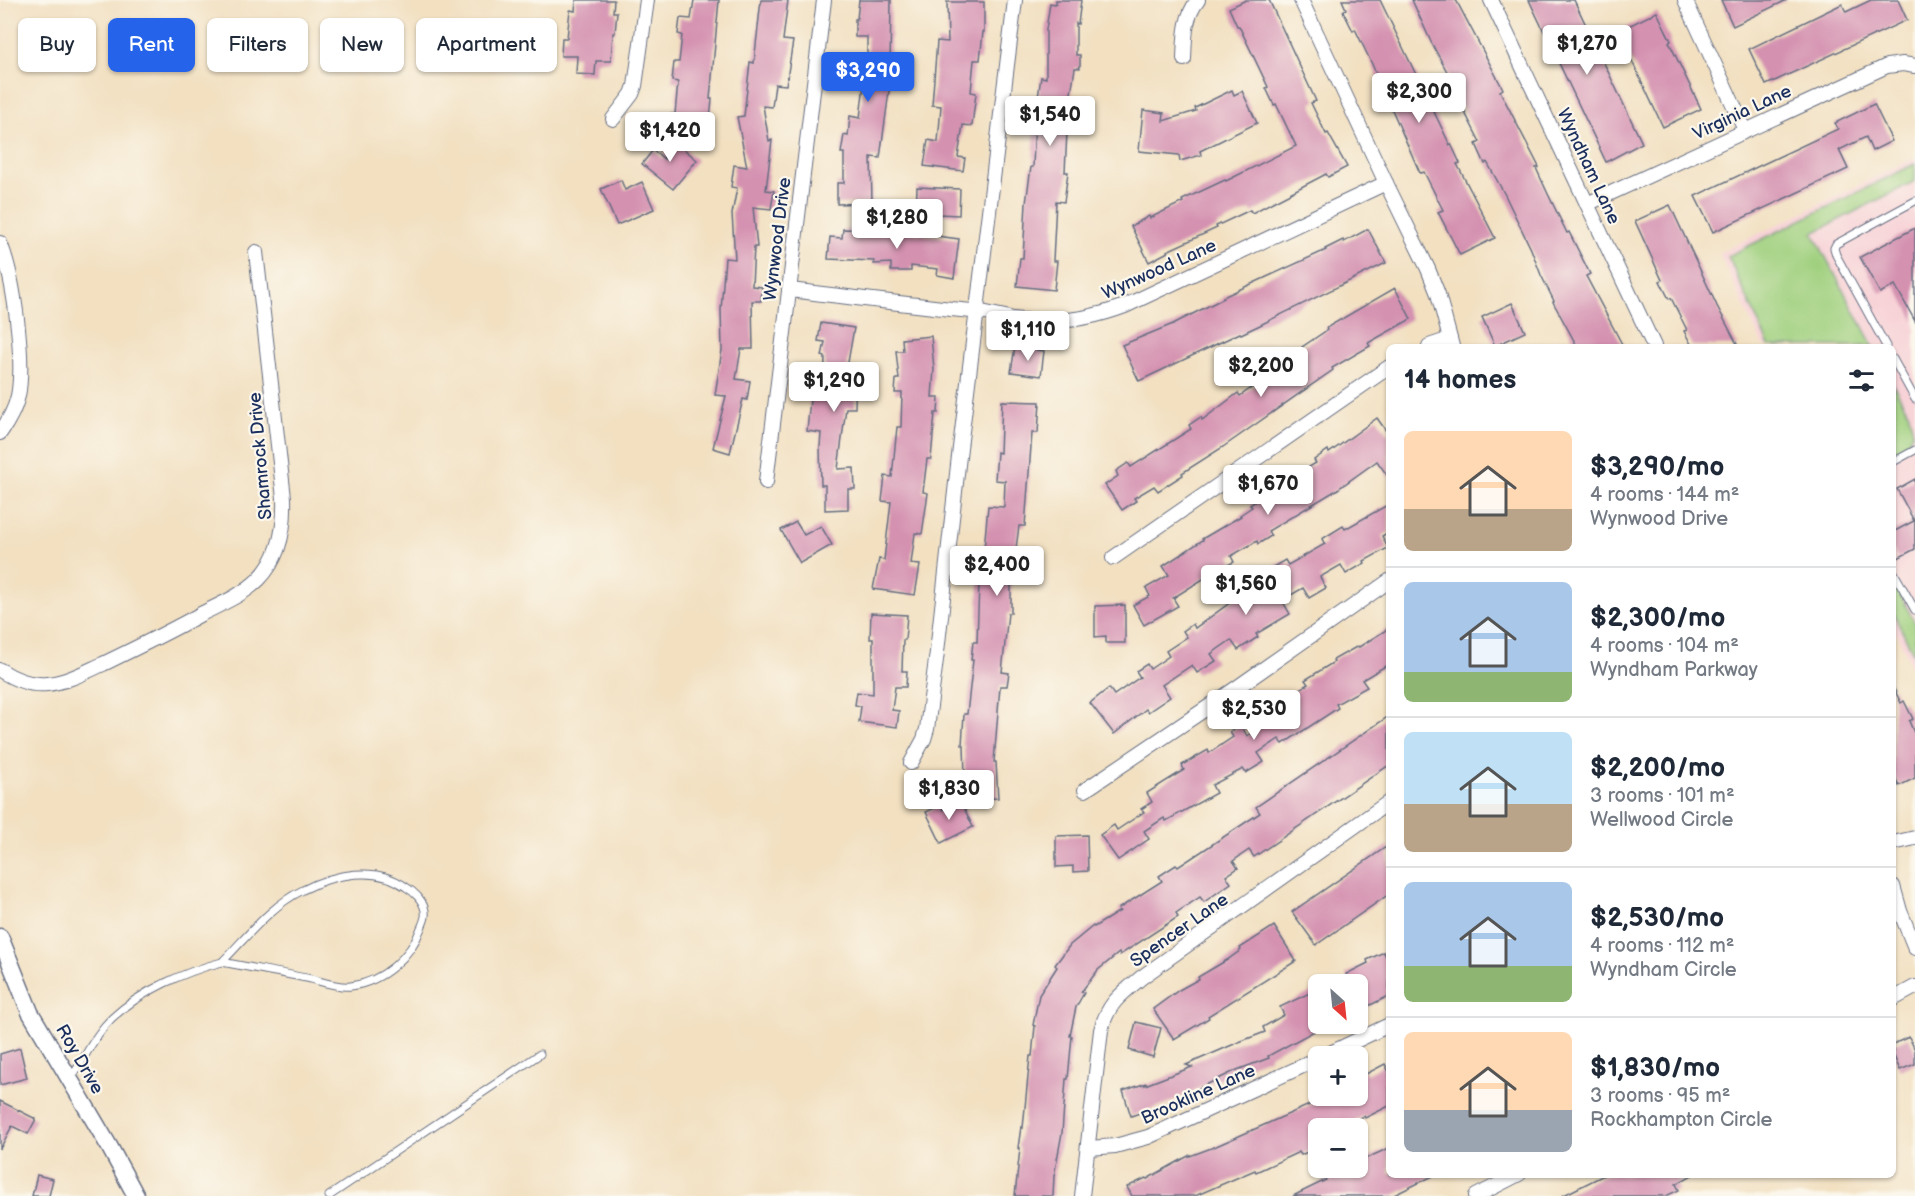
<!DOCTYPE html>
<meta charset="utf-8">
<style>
body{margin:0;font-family:"Balsamiq Sans",sans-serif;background:#f6f6f7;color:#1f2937;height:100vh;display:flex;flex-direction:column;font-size:22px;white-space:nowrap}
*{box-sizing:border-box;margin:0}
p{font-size:20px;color:#747a83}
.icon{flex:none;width:33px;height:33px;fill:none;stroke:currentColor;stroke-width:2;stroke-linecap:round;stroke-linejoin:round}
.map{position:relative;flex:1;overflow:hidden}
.panel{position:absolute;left:1386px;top:344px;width:510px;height:834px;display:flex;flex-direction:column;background:#fff;border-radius:9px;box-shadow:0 2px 4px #0004}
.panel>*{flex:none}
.guide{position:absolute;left:18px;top:18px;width:570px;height:54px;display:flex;gap:12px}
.needle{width:39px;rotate:153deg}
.fabs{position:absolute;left:1308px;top:974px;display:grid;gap:12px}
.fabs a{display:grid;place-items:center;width:60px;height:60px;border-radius:9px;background:#fff;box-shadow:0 2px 4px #0004;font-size:30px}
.price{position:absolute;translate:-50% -51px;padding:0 14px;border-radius:6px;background:#fff;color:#222;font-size:20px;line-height:39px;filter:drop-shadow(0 2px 3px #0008)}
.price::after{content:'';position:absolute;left:50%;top:36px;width:18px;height:14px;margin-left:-9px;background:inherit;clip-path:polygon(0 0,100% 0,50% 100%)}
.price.current{background:#2563eb;color:#fff}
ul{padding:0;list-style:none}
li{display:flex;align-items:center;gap:18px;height:150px;padding:0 18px}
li+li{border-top:2px solid #e0e1e3}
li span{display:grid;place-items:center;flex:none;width:168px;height:120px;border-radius:9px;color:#555}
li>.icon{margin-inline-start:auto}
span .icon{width:72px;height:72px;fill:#fffc;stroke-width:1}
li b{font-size:26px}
h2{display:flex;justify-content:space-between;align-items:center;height:72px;padding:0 18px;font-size:26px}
.chip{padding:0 21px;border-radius:9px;background:#fff;box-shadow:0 2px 4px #0004;font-size:21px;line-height:54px}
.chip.current{background:#2563eb;color:#fff}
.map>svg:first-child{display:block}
</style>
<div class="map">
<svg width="1915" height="1196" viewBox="0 0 1915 1196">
<rect width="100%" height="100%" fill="#fbf7ec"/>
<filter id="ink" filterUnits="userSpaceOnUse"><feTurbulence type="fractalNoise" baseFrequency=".0167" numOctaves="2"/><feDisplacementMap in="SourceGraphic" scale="12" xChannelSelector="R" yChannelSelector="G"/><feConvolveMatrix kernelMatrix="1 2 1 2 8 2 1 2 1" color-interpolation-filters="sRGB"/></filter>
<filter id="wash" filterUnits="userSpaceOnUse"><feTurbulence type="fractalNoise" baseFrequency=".008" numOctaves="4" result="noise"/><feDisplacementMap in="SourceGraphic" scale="24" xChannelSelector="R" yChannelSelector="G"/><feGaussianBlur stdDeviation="1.35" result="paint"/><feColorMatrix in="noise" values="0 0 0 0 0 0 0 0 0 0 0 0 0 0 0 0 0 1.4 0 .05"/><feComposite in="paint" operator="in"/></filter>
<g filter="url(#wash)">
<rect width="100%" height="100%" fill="#f2e0c1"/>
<!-- built -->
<polygon fill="#f7cfd5" points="1915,158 1915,673 1893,626 1893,346 1763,346 1719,253"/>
<!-- green -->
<g fill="#a0d07f" stroke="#5e806e" stroke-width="1.5">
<polygon points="1915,164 1915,181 1813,233 1873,346 1769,346 1728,256"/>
<polygon points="1893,384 1909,414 1913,432 1905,447 1893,454"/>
<polygon points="1893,582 1915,623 1915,657 1893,612"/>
</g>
<g id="blocks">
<!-- building -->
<g fill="#d491b0">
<polygon points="576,0 614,0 613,12 617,12 615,33 613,33 611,61 596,61 595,75 576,74 577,56 561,56 562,38 567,38 570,10 575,11"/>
<polygon points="694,0 719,0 710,99 712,99 709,130 668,126 669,114 675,114 678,82 672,81 674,62 679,62 682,35 678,34 680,18 691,19"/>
<polygon points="761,0 788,0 783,40 793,41 786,85 775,84 772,107 763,106 769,141 772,140 766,190 774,191 771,209 753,207 757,247 754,247 752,286 762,287 761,301 752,301 753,349 741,349 736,379 750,381 747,400 743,399 730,453 713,448 726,396 715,395 722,350 721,310 725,258 735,259 732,214 737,188 731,187 734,165 747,167 737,117 744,116 750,62 754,63"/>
<polygon points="859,0 891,0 890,69 892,69 880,158 871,157 872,203 837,204 837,183 844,183 844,153 841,153 844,135 848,136 850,116 860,118 864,84 850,83 852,65 867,67 867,37 855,37 855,19 857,19"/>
<polygon points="1056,0 1081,0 1078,24 1076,23 1076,55 1080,55 1080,68 1075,68 1070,100 1076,101 1074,113 1068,112 1065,172 1068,172 1064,202 1056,201 1053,261 1057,261 1054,290 1017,286 1020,258 1023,258 1026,203 1031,167 1033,167 1035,118 1041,77 1046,78 1046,30 1050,3 1056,4"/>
<polygon points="1246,0 1269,0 1316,101 1311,103 1326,134 1328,133 1347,167 1328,177 1326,174 1252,213 1250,210 1216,226 1217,228 1167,251 1168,252 1149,262 1131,226 1149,216 1150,218 1183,202 1182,200 1225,180 1226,181 1296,146 1276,104 1274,105 1266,88 1268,87 1239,26 1237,26 1229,8"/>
<polygon points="1342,0 1380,0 1450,145 1451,144 1460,163 1457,164 1495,238 1460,255 1438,212 1443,210 1424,172 1420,173 1371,62 1355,29 1353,31 1343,11 1346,9"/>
<polygon points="1412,0 1456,0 1503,89 1500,91 1539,167 1536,168 1548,194 1567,233 1569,232 1590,274 1586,276 1623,346 1577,346 1553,302 1554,301 1541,275 1531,249 1505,195 1487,162 1485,164 1476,144 1480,142 1455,93 1458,92 1431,42"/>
<polygon points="1529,0 1574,0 1642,143 1606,162"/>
<polygon points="1721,0 1787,0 1733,26"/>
<polygon points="1871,0 1898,0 1907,20 1766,85 1749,49 1842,4 1846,12"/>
<polygon points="947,2 984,2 984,32 983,32 980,60 974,60 971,92 976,93 972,126 963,125 958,157 965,158 963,171 924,166 928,140 938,142 941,106 932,105 937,41 948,42"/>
<polygon points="1657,12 1671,41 1669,42 1701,109 1663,127 1618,31"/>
<polygon points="1232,90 1234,95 1242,91 1257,123 1200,151 1201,155 1180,161 1179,155 1139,151 1143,110 1164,113 1163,121 1196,111 1195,108"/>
<polygon points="1874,104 1892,141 1872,151 1866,137 1839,150 1848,169 1713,232 1695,196 1838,129 1835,123"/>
<polygon points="667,135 697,160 673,189 642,164 653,150 664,159"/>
<polygon points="621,180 625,190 642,182 654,209 617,225 601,189"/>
<polygon points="917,187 960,189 959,215 916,213"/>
<polygon points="1670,205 1717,306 1738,346 1692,346 1684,331 1687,330 1671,298 1669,299 1660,281 1662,280 1635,221"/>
<polygon points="1915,228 1915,321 1895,285 1880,293 1860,257"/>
<polygon points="843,229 898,231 959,239 954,278 937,275 938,269 911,266 911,271 891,271 891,263 874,264 874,261 828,259 830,237 842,238"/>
<polygon points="1368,229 1386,263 1258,326 1241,334 1240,333 1139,381 1122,345 1173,324 1224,298 1223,297 1326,250 1325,249 1343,240 1344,242"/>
<polygon points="1395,288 1411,319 1368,343 1370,346 1332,368 1333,370 1223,447 1182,473 1183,475 1158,491 1154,486 1134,498 1136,501 1122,510 1105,485 1118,476 1116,471 1128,463 1131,467 1191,429 1189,425 1201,417 1202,420 1238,393 1240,396 1261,381 1258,376 1274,364 1277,368 1304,351 1302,347 1327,330 1326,328"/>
<polygon points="1512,303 1525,332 1495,346 1482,317"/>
<polygon points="821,323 854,328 847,368 856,368 855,408 846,408 838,469 854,468 855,489 848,489 848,509 825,510 825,485 821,485 820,447 821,433 807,431 811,389 824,390 825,357 822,356 825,342 818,341"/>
<polygon points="931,336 934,369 932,397 939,397 938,413 935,413 931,459 927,459 923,492 928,493 922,534 915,533 911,564 920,565 915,595 873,589 879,559 884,560 891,502 882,501 885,476 892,477 897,427 901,427 902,393 895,393 896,379 899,379 896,351 903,351 902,339"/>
<polygon points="1015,347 1044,351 1041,376 1011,372"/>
<polygon points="1002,401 1040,402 1038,433 1032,433 1025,526 1019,526 1011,586 1011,613 1008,613 1002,672 1009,673 1007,686 1000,686 994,762 996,762 998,798 971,799 970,777 965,777 964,745 962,745 964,714 967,714 973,660 971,660 973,642 977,642 979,582 981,582 988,506 1004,507 1005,481 995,480 997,452 1000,453"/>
<polygon points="1377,418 1389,435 1389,478 1377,461 1335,491 1268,531 1271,536 1258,544 1257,541 1231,556 1234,562 1219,569 1173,598 1178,606 1144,625 1133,605 1150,596 1146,588 1169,575 1163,566 1203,540 1202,539 1241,516 1240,515 1252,507 1250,505 1277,486 1316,463 1314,460 1328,450 1329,453"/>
<polygon points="1915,479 1915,549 1898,558 1893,549 1893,532 1914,521 1897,489"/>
<polygon points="1389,504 1389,532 1382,536 1388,548 1364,561 1365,563 1346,574 1341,565 1320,577 1326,588 1309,598 1303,588 1282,600 1290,614 1256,634 1258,637 1238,650 1231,640 1211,654 1216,661 1197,673 1192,665 1162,685 1170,697 1148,712 1146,709 1114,734 1090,703 1109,688 1114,695 1140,677 1136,671 1147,664 1150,669 1169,656 1166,651 1187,637 1183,631 1193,624 1195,628 1246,591 1244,588 1274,570 1273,567 1285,560 1288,565 1325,544 1322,539 1343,526 1345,529"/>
<polygon points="796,522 804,535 821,526 832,545 800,563 781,530"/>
<polygon points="1125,605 1125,643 1106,643 1106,636 1095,637 1095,606"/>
<polygon points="871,613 907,615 905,640 903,640 902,671 907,671 906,687 895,687 892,710 899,711 897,727 859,722 861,706 855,705 857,692 873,694 873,639 870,639"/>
<polygon points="1389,628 1389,664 1362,680 1367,687 1336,704 1338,708 1283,744 1279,739 1258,753 1264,762 1246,773 1243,769 1212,785 1216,793 1166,821 1164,818 1144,831 1149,839 1118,860 1100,835 1114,825 1117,830 1144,812 1141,809 1152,802 1147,793 1184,770 1182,765 1208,750 1209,753 1233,737 1230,732 1241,725 1247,736 1268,723 1261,712 1308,684 1305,680 1334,662 1333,660 1358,646 1359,647"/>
<polygon points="1893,687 1901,703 1904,701 1913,719 1909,721 1915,735 1915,778 1899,786 1893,772"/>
<polygon points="1389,716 1389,765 1254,857 1249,850 1233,861 1238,868 1226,876 1231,883 1204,902 1200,897 1176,913 1178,917 1120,955 1119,953 1098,970 1081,992 1084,993 1076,1007 1070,1036 1072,1036 1068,1079 1066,1079 1062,1133 1054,1176 1053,1196 1015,1196 1020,1148 1018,1148 1021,1127 1023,1128 1030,1056 1032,1056 1035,1026 1033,1025 1039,995 1057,967 1055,965 1070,945 1093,926 1094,927 1120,911 1118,909 1162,881 1159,876 1176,865 1178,867 1260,813 1256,807"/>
<polygon points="961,802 973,827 941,843 926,812 941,805 943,810"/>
<polygon points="1087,835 1088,871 1073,872 1073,866 1056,867 1056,836"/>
<polygon points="1389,845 1389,894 1316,945 1292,912"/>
<polygon points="1274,926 1296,961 1208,1016 1209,1018 1174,1039 1153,1009 1179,990 1199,979 1198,977 1227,960 1241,950 1240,948"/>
<polygon points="1384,952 1389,963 1389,996 1358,1011 1358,984 1351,984 1346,974 1368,963 1367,960"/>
<polygon points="1318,989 1318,1029 1268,1056 1269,1058 1237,1070 1166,1104 1131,1116 1123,1091 1146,1083 1145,1085 1192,1067 1186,1065 1239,1042 1265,1032 1263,1027 1284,1015 1280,1007"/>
<polygon points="1136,1022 1161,1028 1153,1057 1129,1050"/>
<polygon points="1909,1037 1915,1050 1915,1064 1900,1070 1893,1054 1893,1044"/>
<polygon points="20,1048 27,1078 0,1085 0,1054"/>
<polygon points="1358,1058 1366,1074 1385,1064 1389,1072 1389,1106 1365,1118 1364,1116 1339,1128 1318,1128 1318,1147 1301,1155 1299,1152 1256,1172 1255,1170 1195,1196 1132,1196 1127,1187 1146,1178 1147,1179 1190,1155 1190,1156 1214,1147 1332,1095 1358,1095"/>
<polygon points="0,1101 36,1119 28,1134 12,1126 0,1149"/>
<polygon points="1389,1148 1389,1174 1437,1174 1392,1196 1293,1196 1326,1180 1324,1177 1344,1167 1358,1167 1358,1162"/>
<polygon points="1606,1174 1694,1174 1676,1184 1679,1190 1666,1196 1562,1196"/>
<polygon points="37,1175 53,1179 49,1196 32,1196"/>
</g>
</g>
</g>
<g filter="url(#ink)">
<use href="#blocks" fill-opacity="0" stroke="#666d81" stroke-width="1.5"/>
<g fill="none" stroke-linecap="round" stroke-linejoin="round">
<defs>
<g id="service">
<polyline points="1886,346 1836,255 1834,248 1836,244 1915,201"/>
<polyline points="1893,359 1915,399"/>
<polyline points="1893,462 1915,450"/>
<polyline points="1893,571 1915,610"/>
<path d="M70,1076L75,1072C87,1054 96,1033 112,1018C141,991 184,972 222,962C252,968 282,973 311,979C323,982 340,988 351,986C382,982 411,957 421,928C424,921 427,915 424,907C421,898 414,892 406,887C376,865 334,874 303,890C270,906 247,937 222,962"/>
<polyline points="329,1196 540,1054"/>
</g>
<g id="minor">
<polyline points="1301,0 1386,183 1428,269 1438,294 1452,346"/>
<polyline points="1491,0 1654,346"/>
<polyline points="1685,0 1745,130"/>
<path d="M1184,59C1185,38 1184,18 1198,0"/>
<polyline points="613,119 632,94 635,86 647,0"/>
<polyline points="1587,204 1887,66 1903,64 1915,66"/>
<path d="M0,243C14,276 25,360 18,396C15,409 8,422 0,433"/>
<path d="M789,290C850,297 911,305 972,311C986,312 999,316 1013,319C1052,325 1088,320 1125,306L1386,183"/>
<polyline points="1429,346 1450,339"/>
<polyline points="766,482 824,0"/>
<polyline points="1113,558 1389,367"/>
<path d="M0,670C14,679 30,686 47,684C67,682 85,672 103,664C136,648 169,632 201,614C221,604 243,595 259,579C281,557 285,526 284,498L256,252"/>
<polyline points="911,763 924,739 927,729 937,652 959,456 1015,0"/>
<polyline points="1085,790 1235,689 1389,581"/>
<polyline points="1893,843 1915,838"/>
<polyline points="1893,886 1900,911 1915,948"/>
<polyline points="1893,999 1915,987"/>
<polyline points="1324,1056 1389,1025"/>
<polyline points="1089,1148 1115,1146 1148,1137 1318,1059"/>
<path d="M1082,1196L1101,1030C1108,1003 1121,994 1142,977L1389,802"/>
<polyline points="1476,1196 1519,1174"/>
</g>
<polyline id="tertiary" points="0,937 30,1012 109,1146 136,1196"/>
</defs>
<!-- service casing -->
<use href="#service" stroke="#666d81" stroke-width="9"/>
<!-- minor casing -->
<use href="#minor" stroke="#666d81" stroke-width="16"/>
<!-- tertiary casing -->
<use href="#tertiary" stroke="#666d81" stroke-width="19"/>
<!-- service -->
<use href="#service" stroke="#fff" stroke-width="7"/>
<!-- minor -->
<use href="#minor" stroke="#fff" stroke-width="14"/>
<!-- tertiary -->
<use href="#tertiary" stroke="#fff" stroke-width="16"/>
</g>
</g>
<g text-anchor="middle" stroke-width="4.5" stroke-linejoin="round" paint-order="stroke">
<!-- street labels -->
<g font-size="18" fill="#1b2f5e" stroke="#fbf7ec">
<text transform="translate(1742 112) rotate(-25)" y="6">Virginia Lane</text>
<text transform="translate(1589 166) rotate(65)" y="6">Wyndham Lane</text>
<text transform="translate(777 239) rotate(-83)" y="6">Wynwood Drive</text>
<text transform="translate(1159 269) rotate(-24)" y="6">Wynwood Lane</text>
<text transform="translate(260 456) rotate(-95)" y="6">Shamrock Drive</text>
<text transform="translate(1179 930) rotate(-35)" y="6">Spencer Lane</text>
<text transform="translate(80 1059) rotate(60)" y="6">Roy Drive</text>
<text transform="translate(1198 1094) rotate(-24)" y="6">Brookline Lane</text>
</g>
</g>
</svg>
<div class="fabs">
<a><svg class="needle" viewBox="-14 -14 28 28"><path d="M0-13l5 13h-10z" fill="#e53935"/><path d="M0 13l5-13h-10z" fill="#747a83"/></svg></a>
<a>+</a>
<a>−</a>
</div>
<b class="price" style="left:1587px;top:76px">$1,270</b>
<b class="price current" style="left:868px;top:103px">$3,290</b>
<b class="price" style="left:1419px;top:124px">$2,300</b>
<b class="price" style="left:1050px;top:147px">$1,540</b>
<b class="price" style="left:670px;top:163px">$1,420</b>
<b class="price" style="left:897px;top:250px">$1,280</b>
<b class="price" style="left:1028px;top:362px">$1,110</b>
<b class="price" style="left:1261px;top:398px">$2,200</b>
<b class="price" style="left:834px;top:413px">$1,290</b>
<b class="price" style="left:1268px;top:516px">$1,670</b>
<b class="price" style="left:997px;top:597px">$2,400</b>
<b class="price" style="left:1246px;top:616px">$1,560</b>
<b class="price" style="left:1254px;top:741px">$2,530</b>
<b class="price" style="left:949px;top:821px">$1,830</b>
<div class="guide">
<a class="chip">Buy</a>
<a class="chip current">Rent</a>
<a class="chip">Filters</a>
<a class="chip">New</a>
<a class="chip">Apartment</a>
</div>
<section class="panel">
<h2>14 homes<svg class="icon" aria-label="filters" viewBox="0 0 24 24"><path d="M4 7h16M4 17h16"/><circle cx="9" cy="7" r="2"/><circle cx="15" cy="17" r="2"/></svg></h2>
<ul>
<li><span style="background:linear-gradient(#ffd9b3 65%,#b9a48a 0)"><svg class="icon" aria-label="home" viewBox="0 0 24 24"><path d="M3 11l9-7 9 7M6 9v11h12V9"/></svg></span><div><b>$3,290/mo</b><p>4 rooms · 144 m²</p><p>Wynwood Drive</p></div></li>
<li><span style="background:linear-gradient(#a9c7e8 75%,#8fb573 0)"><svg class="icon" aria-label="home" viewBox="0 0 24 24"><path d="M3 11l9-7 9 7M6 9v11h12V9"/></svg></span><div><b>$2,300/mo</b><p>4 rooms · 104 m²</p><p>Wyndham Parkway</p></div></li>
<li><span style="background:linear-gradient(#bfe0f5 60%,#b9a48a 0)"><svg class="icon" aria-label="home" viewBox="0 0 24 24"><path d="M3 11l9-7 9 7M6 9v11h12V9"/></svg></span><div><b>$2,200/mo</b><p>3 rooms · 101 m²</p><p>Wellwood Circle</p></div></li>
<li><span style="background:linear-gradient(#a9c7e8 70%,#8fb573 0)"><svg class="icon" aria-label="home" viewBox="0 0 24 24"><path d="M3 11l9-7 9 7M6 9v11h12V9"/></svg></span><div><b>$2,530/mo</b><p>4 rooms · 112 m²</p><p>Wyndham Circle</p></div></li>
<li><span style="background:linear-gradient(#ffd9b3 65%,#9aa5b1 0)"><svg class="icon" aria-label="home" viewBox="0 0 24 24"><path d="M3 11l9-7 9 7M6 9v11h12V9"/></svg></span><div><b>$1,830/mo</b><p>3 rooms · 95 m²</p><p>Rockhampton Circle</p></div></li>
</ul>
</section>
</div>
